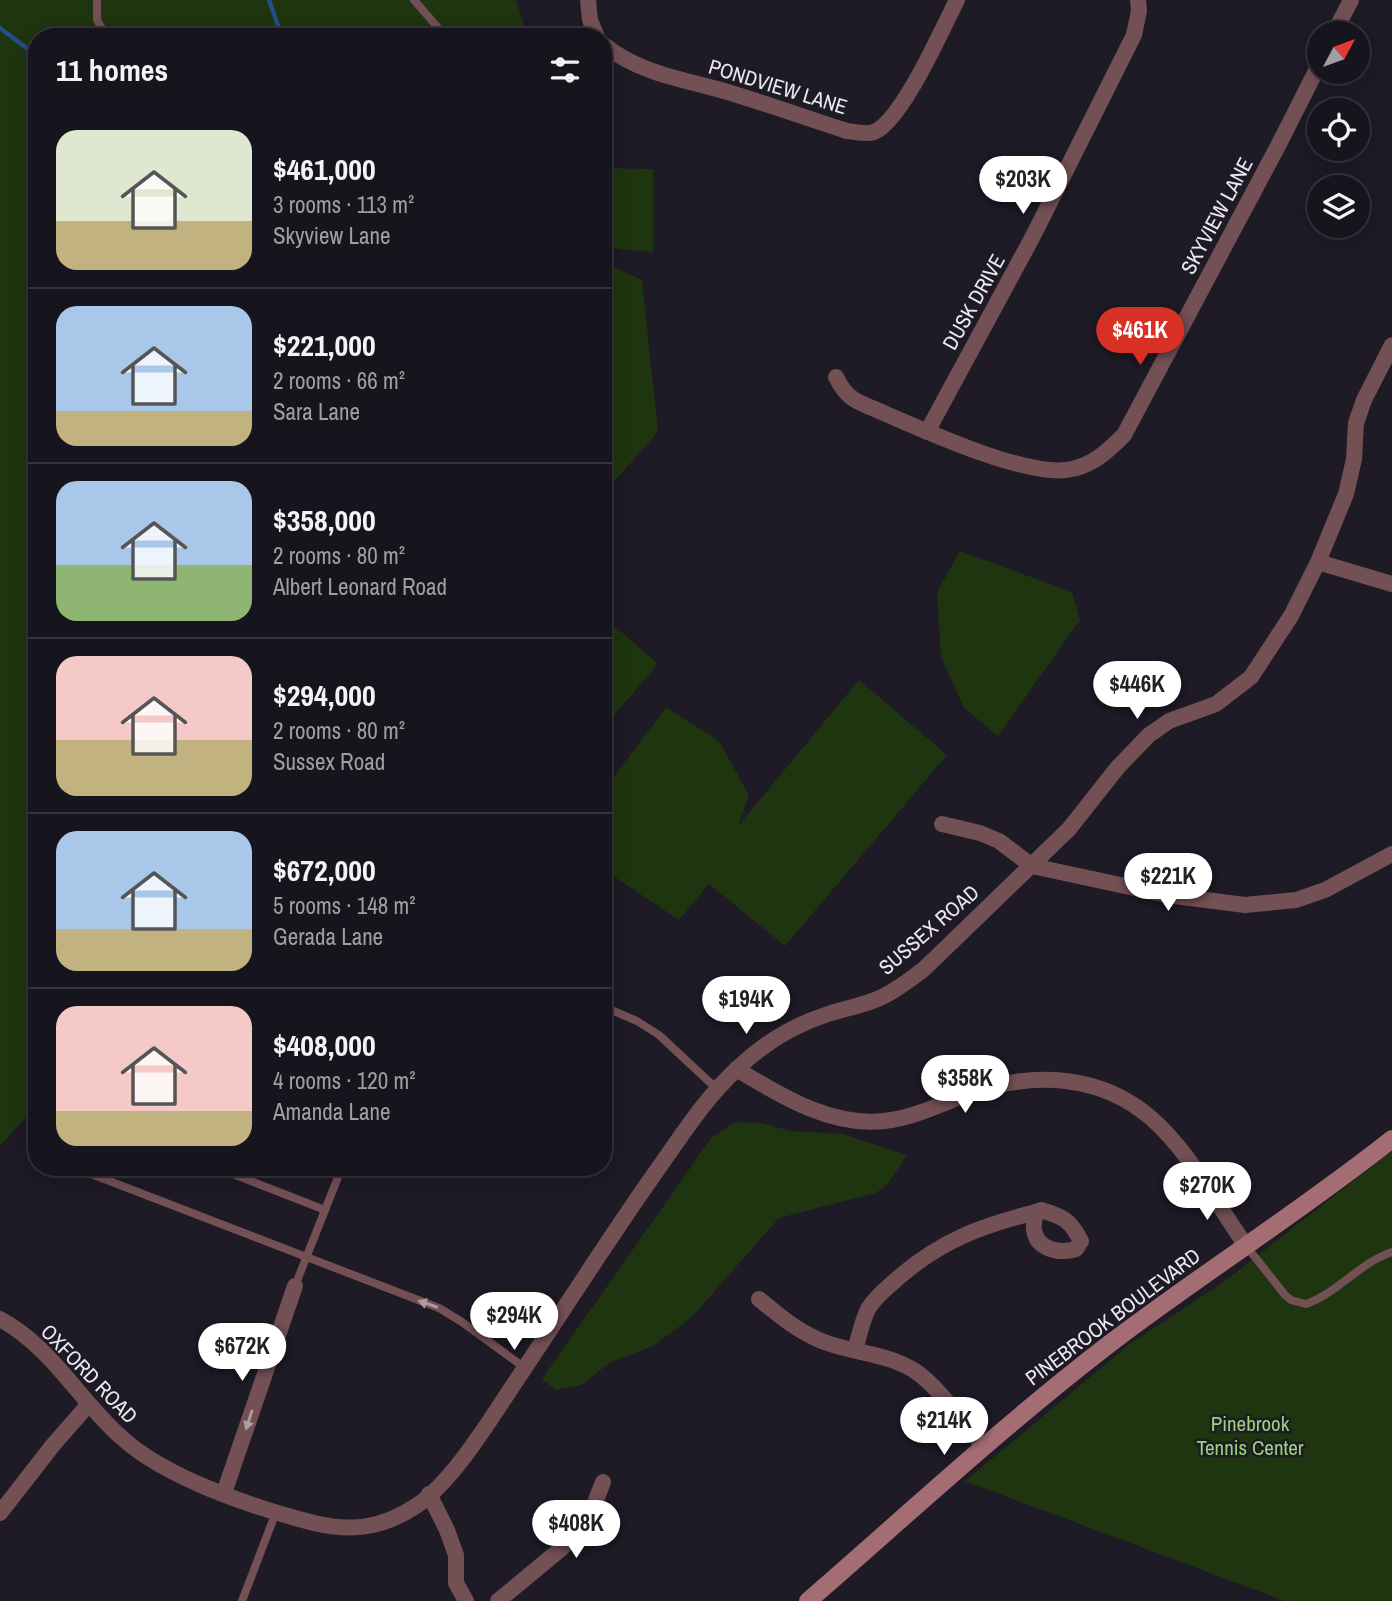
<!DOCTYPE html>
<meta charset="utf-8">
<style>
body{margin:0;font-family:"Archivo Narrow",sans-serif;background:#1f1d25;color:#f1f3f6;height:100vh;display:flex;flex-direction:column;font-size:26px;white-space:nowrap}
*{box-sizing:border-box;margin:0}
p{font-size:23px;color:#9e9ea3}
.icon{flex:none;width:38px;height:38px;fill:none;stroke:currentColor;stroke-width:2;stroke-linecap:round;stroke-linejoin:round}
.map{position:relative;flex:1;overflow:hidden}
.panel{position:absolute;left:28px;top:28px;width:584px;height:1148px;display:flex;flex-direction:column;background:#16141c;border-radius:28px;box-shadow:0 4px 18px #0003,0 0 0 2px #35333b}
.panel>*{flex:none}
.needle{width:46px;rotate:49deg}
.buttons{position:absolute;left:1307px;top:21px;display:grid;gap:14px}
.buttons a{display:grid;place-items:center;width:63px;height:63px;border-radius:50%;background:#16141c;box-shadow:0 4px 18px #0003,0 0 0 2px #35333b;font-size:35px}
.price{position:absolute;translate:-50% -60px;padding:0 16px;border-radius:24px;background:#fff;color:#222;font-size:23px;line-height:46px;filter:drop-shadow(0 2px 4px #0008)}
.price::after{content:'';position:absolute;left:50%;top:42px;width:21px;height:16px;margin-left:-10px;background:inherit;clip-path:polygon(0 0,100% 0,50% 100%)}
.price.selected{background:#d93025;color:#fff}
ul{padding:0;list-style:none}
li{display:flex;align-items:center;gap:21px;height:175px;padding:0 28px}
li+li{border-top:2px solid #35333b}
li span{display:grid;place-items:center;flex:none;width:196px;height:140px;border-radius:21px;color:#555}
li>.icon{margin-inline-start:auto}
span .icon{width:84px;height:84px;fill:#fffc;stroke-width:1}
li b{font-size:30px}
h2{display:flex;justify-content:space-between;align-items:center;height:84px;padding:0 28px;font-size:30px}
.map>svg:first-child{display:block}
</style>
<div class="map">
<svg width="1392" height="1601" viewBox="0 0 1392 1601">
<rect width="100%" height="100%" fill="#1e1a26"/>
<!-- green -->
<g fill="#1e3510">
<polygon points="0,0 516,0 528,37 37,37 37,1105 0,1146"/>
<polygon points="604,168 653,169 653,252 604,248"/>
<polygon points="604,262 642,280 658,432 611,485 604,497"/>
<polygon points="960,551 1072,592 1080,620 998,736 964,708 941,657 937,592"/>
<polygon points="604,617 658,664 604,727"/>
<polygon points="859,680 947,755 785,946 709,884 679,920 604,870 604,790 666,707 719,741 749,795 738,826"/>
<polygon points="735,1122 763,1123 790,1131 843,1134 907,1155 888,1184 876,1193 779,1218 691,1318 653,1346 611,1362 581,1385 556,1390 542,1379 711,1138"/>
<polygon points="1392,1151 1392,1601 1285,1601 965,1481 1130,1344 1222,1283"/>
</g>
<g fill="none" stroke-linecap="round" stroke-linejoin="round">
<!-- stream -->
<g stroke="#205084" stroke-width="4.5">
<polyline points="269,0 282,37"/>
<polyline points="0,28 37,56"/>
</g>
<!-- lane -->
<g stroke="#725054" stroke-width="8">
<polyline points="97,0 97,20 107,37"/>
<polyline points="414,0 446,37"/>
<polyline points="604,1007 637,1021 659,1035 718,1090"/>
<polyline points="73,1167 439,1308 462,1322 525,1368"/>
<polyline points="215,1167 325,1210"/>
<path d="M1247,1247L1285,1295L1291,1300L1306,1304C1338,1293 1359,1263 1392,1252"/>
<polyline points="295,1286 342,1167"/>
<polyline points="242,1601 276,1512"/>
</g>
<!-- street -->
<g stroke="#725054" stroke-width="16">
<polyline points="588,0 590,20 597,37"/>
<polyline points="1334,33 1351,0"/>
<path d="M604,45C639,73 682,79 724,91C765,103 806,118 847,131C856,132 866,135 874,132C902,121 942,29 957,0"/>
<path d="M836,377C840,385 845,393 852,398C862,405 876,409 886,414C928,432 1022,475 1066,470C1091,467 1107,452 1124,435L1279,144L1320,63"/>
<polyline points="927,432 1032,238 1134,35 1139,11 1138,0"/>
<polyline points="1318,562 1392,584"/>
<polyline points="942,824 980,833 999,841 1032,866 1167,895 1245,905 1296,900 1325,890 1392,854"/>
<path d="M736,1069C780,1095 830,1127 884,1121C916,1118 946,1101 976,1091C1037,1072 1101,1075 1151,1118C1191,1153 1216,1204 1247,1247"/>
<path d="M1041,1210C1064,1217 1070,1220 1081,1241L1076,1249C1060,1254 1037,1250 1034,1230C1033,1225 1035,1217 1036,1212Z"/>
<path d="M759,1299C777,1314 795,1329 817,1339C847,1353 886,1352 915,1371C938,1386 965,1425 984,1447"/>
<path d="M0,1319C51,1346 79,1400 121,1437C165,1478 255,1508 314,1523C352,1532 383,1528 416,1506C451,1483 486,1426 510,1390C560,1316 608,1239 660,1166C684,1132 707,1096 738,1068C764,1043 794,1025 828,1014C846,1008 866,1005 882,997C897,990 911,979 924,969L1069,829L1118,767L1149,735L1169,721L1216,704L1251,677L1291,616L1318,562L1346,494L1354,459L1356,423L1364,400L1392,345"/>
<path d="M855,1350C859,1337 862,1321 868,1309C875,1297 887,1288 898,1278C942,1240 981,1226 1036,1212"/>
<polyline points="224,1493 295,1286"/>
<polyline points="429,1494 447,1530 456,1555 456,1583 466,1601"/>
<polyline points="0,1513 53,1445 88,1405"/>
<polyline points="498,1601 562,1548 589,1518 603,1482"/>
</g>
<!-- secondary -->
<path stroke="#a36d73" stroke-width="18" d="M808,1601C907,1515 1004,1425 1108,1345C1201,1274 1300,1212 1392,1139"/>
</g>
<!-- one-way arrows -->
<defs><path id="oneway-solid" d="M-6-.8H1V-3.2L6.5 0L1 3.2V.8H-6Z" transform="scale(1.75)"/></defs>
<g fill="#ae9ca2">
<use href="#oneway-solid" transform="translate(428 1304) rotate(-161)"/>
<use href="#oneway-solid" transform="translate(249 1420) rotate(108)"/>
</g>
<g text-anchor="middle" stroke-width="5" stroke-linejoin="round" paint-order="stroke">
<!-- street labels -->
<g font-size="21" fill="#eae8f0" stroke="#1e1a26">
<text transform="translate(778 87) rotate(17)" y="7">PONDVIEW LANE</text>
<text transform="translate(1217 216) rotate(-62)" y="7">SKYVIEW LANE</text>
<text transform="translate(974 302) rotate(-61)" y="7">DUSK DRIVE</text>
<text transform="translate(929 930) rotate(-41)" y="7">SUSSEX ROAD</text>
<text transform="translate(1113 1317) rotate(-37)" y="7">PINEBROOK BOULEVARD</text>
<text transform="translate(89 1374) rotate(46)" y="7">OXFORD ROAD</text>
</g>
<!-- park labels -->
<g font-size="21" fill="#99d27a" stroke="#1e1a26">
<text x="1250" y="1431">Pinebrook<tspan x="1250" dy="24">Tennis Center</tspan></text>
</g>
</g>
</svg>
<div class="buttons">
<a><svg class="needle" viewBox="-14 -14 28 28"><path d="M0-13l5 13h-10z" fill="#e53935"/><path d="M0 13l5-13h-10z" fill="#9e9ea3"/></svg></a>
<a><svg class="icon" aria-label="locate" viewBox="0 0 24 24"><circle cx="12" cy="12" r="6"/><path d="M12 2v4M12 18v4M2 12h4M18 12h4"/></svg></a>
<a><svg class="icon" aria-label="layers" viewBox="0 0 24 24"><path d="M12 4l9 5-9 5-9-5zM3 14l9 5 9-5"/></svg></a>
</div>
<b class="price" style="left:1023px;top:216px">$203K</b>
<b class="price selected" style="left:1140px;top:367px">$461K</b>
<b class="price" style="left:1137px;top:721px">$446K</b>
<b class="price" style="left:1168px;top:913px">$221K</b>
<b class="price" style="left:746px;top:1036px">$194K</b>
<b class="price" style="left:965px;top:1115px">$358K</b>
<b class="price" style="left:1207px;top:1222px">$270K</b>
<b class="price" style="left:514px;top:1352px">$294K</b>
<b class="price" style="left:242px;top:1383px">$672K</b>
<b class="price" style="left:944px;top:1457px">$214K</b>
<b class="price" style="left:576px;top:1560px">$408K</b>
<section class="panel">
<h2>11 homes<svg class="icon" aria-label="filters" viewBox="0 0 24 24"><path d="M4 7h16M4 17h16"/><circle cx="9" cy="7" r="2"/><circle cx="15" cy="17" r="2"/></svg></h2>
<ul>
<li><span style="background:linear-gradient(#dfe7d0 65%,#c2b280 0)"><svg class="icon" aria-label="home" viewBox="0 0 24 24"><path d="M3 11l9-7 9 7M6 9v11h12V9"/></svg></span><div><b>$461,000</b><p>3 rooms · 113 m²</p><p>Skyview Lane</p></div></li>
<li><span style="background:linear-gradient(#a9c7e8 75%,#c2b280 0)"><svg class="icon" aria-label="home" viewBox="0 0 24 24"><path d="M3 11l9-7 9 7M6 9v11h12V9"/></svg></span><div><b>$221,000</b><p>2 rooms · 66 m²</p><p>Sara Lane</p></div></li>
<li><span style="background:linear-gradient(#a9c7e8 60%,#8fb573 0)"><svg class="icon" aria-label="home" viewBox="0 0 24 24"><path d="M3 11l9-7 9 7M6 9v11h12V9"/></svg></span><div><b>$358,000</b><p>2 rooms · 80 m²</p><p>Albert Leonard Road</p></div></li>
<li><span style="background:linear-gradient(#f6c9c9 60%,#c2b280 0)"><svg class="icon" aria-label="home" viewBox="0 0 24 24"><path d="M3 11l9-7 9 7M6 9v11h12V9"/></svg></span><div><b>$294,000</b><p>2 rooms · 80 m²</p><p>Sussex Road</p></div></li>
<li><span style="background:linear-gradient(#a9c7e8 70%,#c2b280 0)"><svg class="icon" aria-label="home" viewBox="0 0 24 24"><path d="M3 11l9-7 9 7M6 9v11h12V9"/></svg></span><div><b>$672,000</b><p>5 rooms · 148 m²</p><p>Gerada Lane</p></div></li>
<li><span style="background:linear-gradient(#f6c9c9 75%,#c2b280 0)"><svg class="icon" aria-label="home" viewBox="0 0 24 24"><path d="M3 11l9-7 9 7M6 9v11h12V9"/></svg></span><div><b>$408,000</b><p>4 rooms · 120 m²</p><p>Amanda Lane</p></div></li>
</ul>
</section>
</div>
